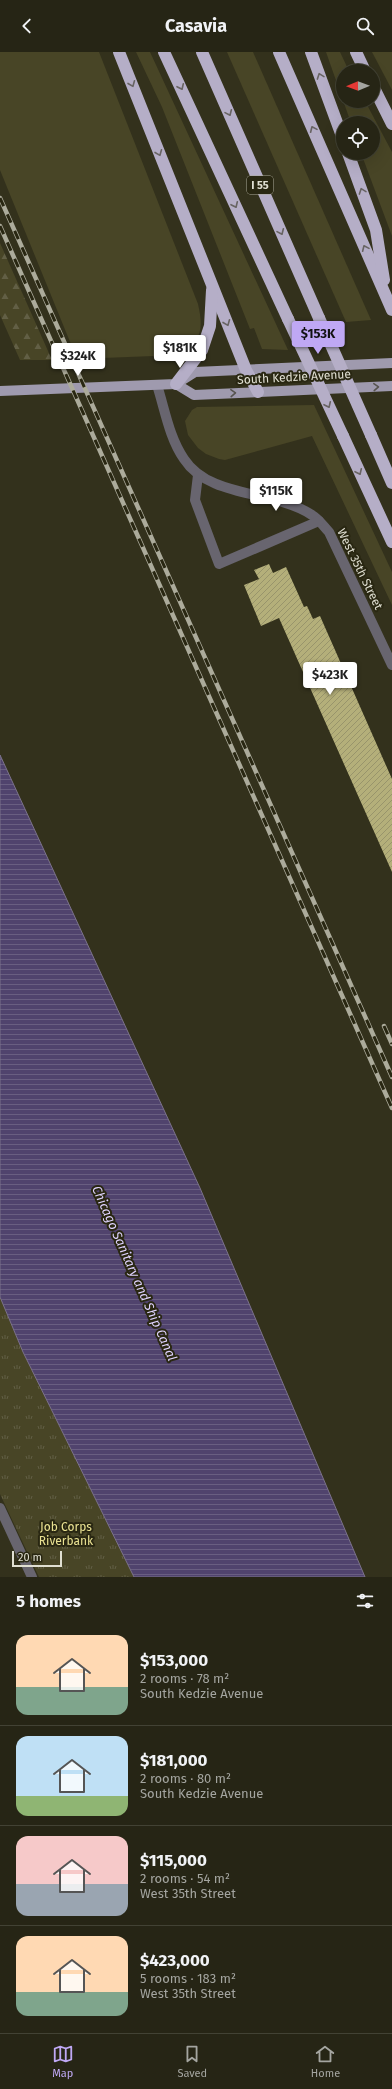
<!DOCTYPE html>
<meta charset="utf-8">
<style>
body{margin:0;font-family:"Fira Sans",sans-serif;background:#323122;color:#f1f3f6;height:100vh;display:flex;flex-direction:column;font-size:15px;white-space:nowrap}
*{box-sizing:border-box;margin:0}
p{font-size:13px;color:#a4a5a0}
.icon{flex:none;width:22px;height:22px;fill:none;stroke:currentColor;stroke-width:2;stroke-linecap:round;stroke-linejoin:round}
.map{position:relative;height:1525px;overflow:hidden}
.drawer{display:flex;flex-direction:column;background:#262515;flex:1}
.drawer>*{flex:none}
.needle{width:26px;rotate:269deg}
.buttons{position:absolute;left:336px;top:12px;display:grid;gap:8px}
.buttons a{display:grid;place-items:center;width:44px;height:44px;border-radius:50%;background:#262515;box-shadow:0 4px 16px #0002,0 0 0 1px #424234;font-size:20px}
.scale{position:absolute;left:12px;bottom:10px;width:50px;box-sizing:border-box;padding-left:4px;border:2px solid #e0dfd2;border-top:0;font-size:11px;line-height:14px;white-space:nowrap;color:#e0dfd2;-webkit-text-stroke:3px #292712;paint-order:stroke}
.price{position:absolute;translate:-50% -34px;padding:0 9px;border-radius:4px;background:#fff;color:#222;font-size:13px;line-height:26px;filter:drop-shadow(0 1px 2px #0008)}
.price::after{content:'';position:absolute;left:50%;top:24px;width:12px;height:9px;margin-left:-6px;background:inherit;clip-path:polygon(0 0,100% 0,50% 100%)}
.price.on{background:#bfa8f4;color:#111}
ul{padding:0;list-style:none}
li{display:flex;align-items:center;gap:12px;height:100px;padding:0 16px}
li+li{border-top:1px solid #424234}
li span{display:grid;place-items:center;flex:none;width:112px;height:80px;border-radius:12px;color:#555}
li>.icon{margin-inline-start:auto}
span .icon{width:48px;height:48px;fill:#fffc;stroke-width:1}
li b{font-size:17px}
h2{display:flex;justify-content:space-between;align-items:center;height:48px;padding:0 16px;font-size:17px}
header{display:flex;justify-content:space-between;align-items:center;height:52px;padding:0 16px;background:#262515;font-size:18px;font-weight:700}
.dock{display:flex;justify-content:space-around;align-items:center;height:56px;border-top:1px solid #424234;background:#262515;font-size:11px;color:#a4a5a0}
.dock a{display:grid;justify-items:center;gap:2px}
.dock .on{color:#bfa8f4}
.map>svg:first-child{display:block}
</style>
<header><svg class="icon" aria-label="back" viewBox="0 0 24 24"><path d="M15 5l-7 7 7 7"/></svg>Casavia<svg class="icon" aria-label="search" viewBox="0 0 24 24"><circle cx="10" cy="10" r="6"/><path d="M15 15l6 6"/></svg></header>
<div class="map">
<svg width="392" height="1525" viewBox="0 0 392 1525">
<defs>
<pattern id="forest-firs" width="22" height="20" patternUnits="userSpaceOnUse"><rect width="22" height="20" fill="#484526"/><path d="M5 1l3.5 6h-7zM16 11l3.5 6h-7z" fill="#625f45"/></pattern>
<pattern id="park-tufts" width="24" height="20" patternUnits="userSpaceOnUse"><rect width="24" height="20" fill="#484526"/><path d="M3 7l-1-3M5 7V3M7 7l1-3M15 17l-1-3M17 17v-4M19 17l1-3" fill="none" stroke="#625f45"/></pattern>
<pattern id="water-rules" width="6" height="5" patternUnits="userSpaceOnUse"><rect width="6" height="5" fill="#50436d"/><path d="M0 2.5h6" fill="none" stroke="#695e81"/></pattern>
<pattern id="building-hatch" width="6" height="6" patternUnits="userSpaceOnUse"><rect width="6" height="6" fill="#b4af7a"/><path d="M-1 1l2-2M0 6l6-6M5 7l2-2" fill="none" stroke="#98946b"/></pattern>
</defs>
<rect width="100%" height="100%" fill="#33311c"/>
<!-- grass -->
<g fill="#484526">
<path d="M0,0H99L198,252C204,279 201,288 179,303L77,307L0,118Z"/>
<polygon points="136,0 150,0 288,298 262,297 254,276 250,277 162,55"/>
<polygon points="227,0 253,0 371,268 346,270"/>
<polygon points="326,0 340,0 349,19 343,19 343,49 365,49 392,100 392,184 361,101 373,101 373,71 351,71"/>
<polygon points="372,0 392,0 392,38"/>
<polygon points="314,353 392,520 392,553 312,384 225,408 219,407 206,402 198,396 188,383 185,369 192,358 197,355"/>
</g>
<!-- forest -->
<polygon fill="url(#forest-firs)" points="0,191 52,308 20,308 0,263"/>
<!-- park -->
<polygon fill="url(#park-tufts)" points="0,1245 23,1300 134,1525 39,1525 0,1442"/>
<!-- water -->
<polygon fill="url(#water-rules)" stroke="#7b728b" points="0,703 200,1136 365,1525 134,1525 23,1300 0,1245"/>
<!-- building -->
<polygon fill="url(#building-hatch)" points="269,512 273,521 286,515 304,555 307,554 313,567 320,564 392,727 392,820 279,566 261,574 244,533 259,527 254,518"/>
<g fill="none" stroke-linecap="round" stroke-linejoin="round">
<!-- minor -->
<g stroke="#68656f" stroke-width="10">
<path d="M157,333C165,358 169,385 184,407C210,447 275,438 312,463C319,467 324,475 329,480L392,613"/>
<polyline points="198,423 195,448 219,512 319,469"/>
<polyline points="0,1456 32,1525"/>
</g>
<!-- major -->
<g stroke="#9f9aae" stroke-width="10">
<polyline points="176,332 194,343 392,334"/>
<polyline points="0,339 176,332 195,320 392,311"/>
</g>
<!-- highway -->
<g stroke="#b5aec7" stroke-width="12">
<polyline points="119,0 246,318 258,340"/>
<polyline points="164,0 288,267"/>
<polyline points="202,0 319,266"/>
<polyline points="279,0 392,258"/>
<polyline points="311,0 343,87"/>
<polyline points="356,0 365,19"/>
<polyline points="373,34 392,72"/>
<polyline points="348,101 376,178 384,228"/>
<polyline points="176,332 202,298 210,274 212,238"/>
<polyline points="371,383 392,431"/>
<polyline points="343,384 392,490"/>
</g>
<defs>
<g id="rail">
<polyline points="0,146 392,1025"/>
<polyline points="0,174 392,1056"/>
<polyline points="384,974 392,992"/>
</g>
</defs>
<!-- rail casing -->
<use href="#rail" stroke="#acab9b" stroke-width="4.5"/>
<!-- rail -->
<use href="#rail" stroke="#292712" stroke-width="3" stroke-dasharray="9" stroke-linecap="butt"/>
<!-- highway-bridge -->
<g stroke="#b5aec7" stroke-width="12">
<polyline points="319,266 371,383"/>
<polyline points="288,267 343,384"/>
</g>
</g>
<!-- one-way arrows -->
<defs><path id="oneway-chevron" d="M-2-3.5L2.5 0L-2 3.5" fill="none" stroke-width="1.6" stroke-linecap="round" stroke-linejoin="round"/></defs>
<g stroke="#686463">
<use href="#oneway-chevron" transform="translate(320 24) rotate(-110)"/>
<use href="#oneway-chevron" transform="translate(132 32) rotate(68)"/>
<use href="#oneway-chevron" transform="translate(181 35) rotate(65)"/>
<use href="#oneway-chevron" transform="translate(229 61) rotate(66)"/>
<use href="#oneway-chevron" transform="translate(313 77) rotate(-114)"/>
<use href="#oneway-chevron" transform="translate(159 101) rotate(68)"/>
<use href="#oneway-chevron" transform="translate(362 139) rotate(-110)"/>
<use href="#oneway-chevron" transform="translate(235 153) rotate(65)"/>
<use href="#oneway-chevron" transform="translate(281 180) rotate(66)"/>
<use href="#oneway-chevron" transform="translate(365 196) rotate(-114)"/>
<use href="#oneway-chevron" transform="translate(227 271) rotate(68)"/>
<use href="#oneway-chevron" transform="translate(328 353) rotate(65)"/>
<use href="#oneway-chevron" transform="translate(359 420) rotate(65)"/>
</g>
<g stroke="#585550">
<use href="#oneway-chevron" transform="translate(376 335) rotate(-3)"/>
<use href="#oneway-chevron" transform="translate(233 341) rotate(-3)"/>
</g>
<g text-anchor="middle" stroke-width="4" stroke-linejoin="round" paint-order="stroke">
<!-- shield labels -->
<rect fill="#292712" stroke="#a9a898" stroke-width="1" x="247" y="124" width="26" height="18" rx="3"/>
<g font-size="11" font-weight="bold" fill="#e0dfd2">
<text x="260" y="137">I 55</text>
</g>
<!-- street labels -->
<g font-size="12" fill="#e0dfd2" stroke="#292712">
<text transform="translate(294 325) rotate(-3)" y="4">South Kedzie Avenue</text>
<text transform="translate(360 517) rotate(64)" y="4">West 35th Street</text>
</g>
<!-- park labels -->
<g font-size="12" fill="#eae292" stroke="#292712">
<text x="66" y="1479">Job Corps<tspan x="66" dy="14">Riverbank</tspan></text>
</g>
<!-- water labels -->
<g font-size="13" font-style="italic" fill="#dfd3ff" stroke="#292712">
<text transform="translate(135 1221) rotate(66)" y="5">Chicago Sanitary and Ship Canal</text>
</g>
</g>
</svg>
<div class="buttons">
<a><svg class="needle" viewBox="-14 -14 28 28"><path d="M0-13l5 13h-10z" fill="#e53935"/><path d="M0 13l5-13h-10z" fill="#a4a5a0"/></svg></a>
<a><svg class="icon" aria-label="locate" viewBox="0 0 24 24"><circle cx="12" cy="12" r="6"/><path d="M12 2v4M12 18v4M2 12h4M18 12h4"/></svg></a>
</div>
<div class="scale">20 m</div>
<b class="price on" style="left:318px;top:303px">$153K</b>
<b class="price" style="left:180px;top:317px">$181K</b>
<b class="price" style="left:78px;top:325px">$324K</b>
<b class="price" style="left:276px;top:460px">$115K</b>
<b class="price" style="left:330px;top:644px">$423K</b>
</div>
<section class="drawer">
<h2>5 homes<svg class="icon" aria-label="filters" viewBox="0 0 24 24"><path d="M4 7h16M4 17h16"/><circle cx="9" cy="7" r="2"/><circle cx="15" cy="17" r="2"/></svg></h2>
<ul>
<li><span style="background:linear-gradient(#ffd9b3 65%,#7fa58c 0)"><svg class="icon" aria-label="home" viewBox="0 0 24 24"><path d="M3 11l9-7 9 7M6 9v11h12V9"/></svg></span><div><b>$153,000</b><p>2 rooms · 78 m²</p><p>South Kedzie Avenue</p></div></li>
<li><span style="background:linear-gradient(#bfe0f5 75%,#8fb573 0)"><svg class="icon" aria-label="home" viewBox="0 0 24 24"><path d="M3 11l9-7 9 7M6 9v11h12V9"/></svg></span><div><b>$181,000</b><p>2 rooms · 80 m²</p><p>South Kedzie Avenue</p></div></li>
<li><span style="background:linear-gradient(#f6c9c9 60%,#9aa5b1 0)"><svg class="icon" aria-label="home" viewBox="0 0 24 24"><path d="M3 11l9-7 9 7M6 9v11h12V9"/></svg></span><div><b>$115,000</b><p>2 rooms · 54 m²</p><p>West 35th Street</p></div></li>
<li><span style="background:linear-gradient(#ffd9b3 70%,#7fa58c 0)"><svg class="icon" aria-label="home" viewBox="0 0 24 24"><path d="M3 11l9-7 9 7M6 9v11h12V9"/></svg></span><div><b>$423,000</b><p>5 rooms · 183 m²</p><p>West 35th Street</p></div></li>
</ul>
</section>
<nav class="dock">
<a class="on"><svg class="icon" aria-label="map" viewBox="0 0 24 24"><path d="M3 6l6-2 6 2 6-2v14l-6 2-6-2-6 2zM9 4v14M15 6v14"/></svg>Map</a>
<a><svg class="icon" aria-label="saved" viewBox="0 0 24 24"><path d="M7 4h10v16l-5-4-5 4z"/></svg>Saved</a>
<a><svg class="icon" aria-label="home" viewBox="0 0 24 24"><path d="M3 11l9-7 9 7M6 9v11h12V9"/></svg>Home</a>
</nav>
